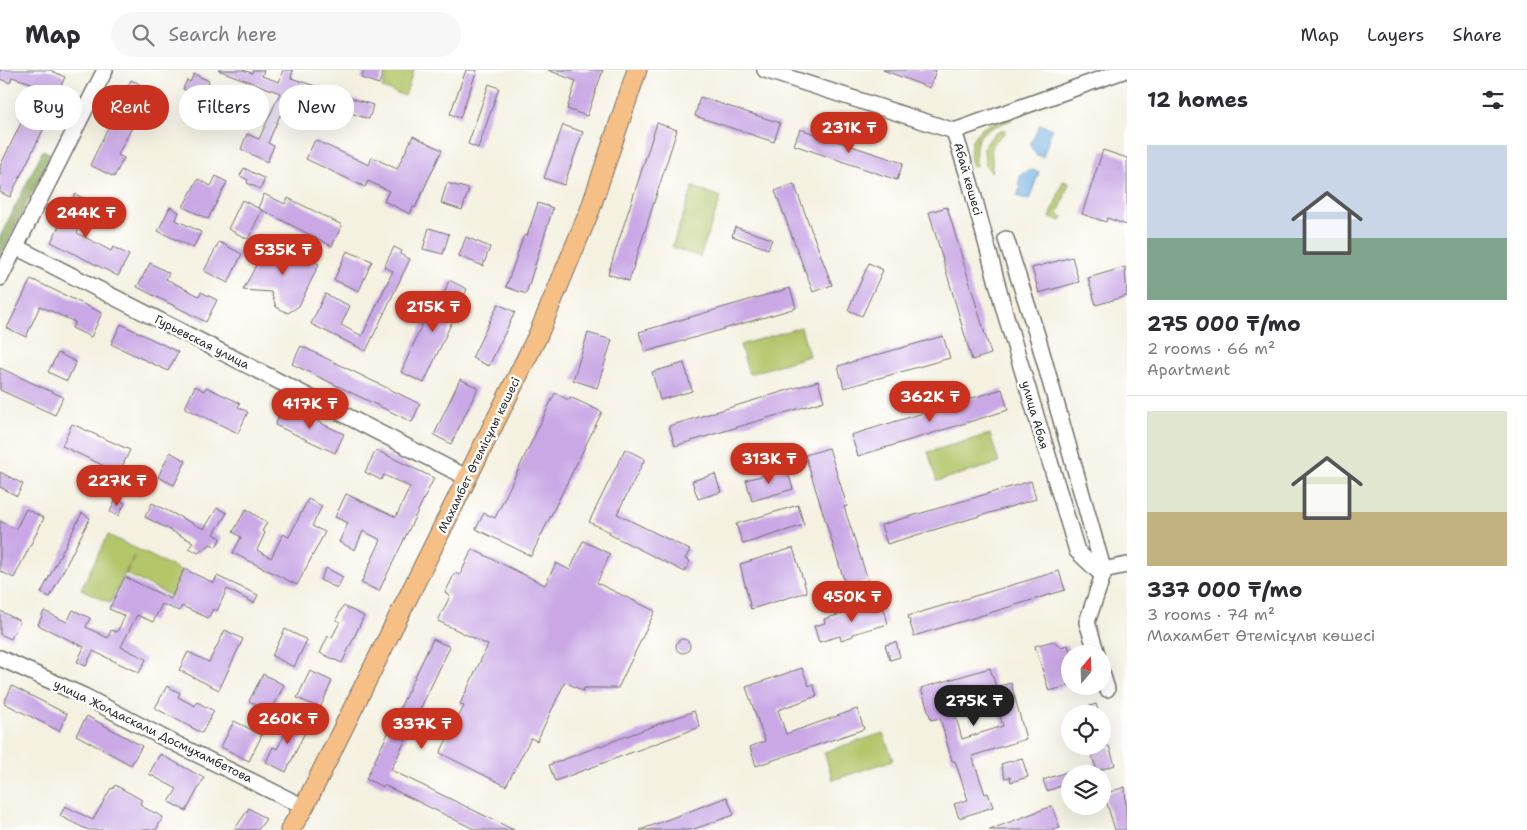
<!DOCTYPE html>
<meta charset="utf-8">
<style>
body{margin:0;font-family:"Shantell Sans",sans-serif;background:#f7f7f7;color:#2b2b33;height:100vh;display:flex;flex-direction:column;font-size:19px;white-space:nowrap}
*{box-sizing:border-box;margin:0}
p{font-size:16px;color:#7c7c81}
.icon{flex:none;width:28px;height:28px;fill:none;stroke:currentColor;stroke-width:2;stroke-linecap:round;stroke-linejoin:round}
.map{position:relative;flex:1;overflow:hidden}
.panel{display:flex;flex-direction:column;background:#fff;width:400px}
.panel>*{flex:none}
.top-card{position:absolute;left:15px;top:15px;width:475px;height:45px;display:flex;gap:10px}
.needle{width:32px;rotate:19deg}
.controls{position:absolute;left:1061px;top:575px;display:grid;gap:10px}
.controls a{display:grid;place-items:center;width:50px;height:50px;border-radius:50%;background:#fff;box-shadow:0 5px 20px #0002;font-size:25px}
.price{position:absolute;translate:-50% -42px;padding:0 11px;border-radius:18px;background:#c8321e;color:#fff;font-size:16px;line-height:32px;filter:drop-shadow(0 1px 2px #0008)}
.price::after{content:'';position:absolute;left:50%;top:30px;width:15px;height:11px;margin-left:-8px;background:inherit;clip-path:polygon(0 0,100% 0,50% 100%)}
.price.on{background:#222;color:#fff}
ul{padding:0;list-style:none}
li{display:grid;align-content:center;gap:10px;height:265px;padding:0 20px}
li+li{border-top:1px solid #e1e1e2}
li span{display:grid;place-items:center;height:155px;border-radius:0px;color:#555}
li>.icon{margin-inline-start:auto}
span .icon{width:90px;height:90px;fill:#fffc;stroke-width:1}
li b{font-size:21px}
h2{display:flex;justify-content:space-between;align-items:center;height:60px;padding:0 20px;font-size:21px}
.pill{padding:0 18px;border-radius:22px;background:#fff;box-shadow:0 5px 20px #0002;font-size:18px;line-height:45px}
.pill.on{background:#c8321e;color:#fff}
header{display:flex;align-items:center;gap:30px;box-sizing:border-box;height:70px;padding:0 25px;background:#fff;border-bottom:1px solid #e1e1e2}
header strong{font-size:24px}
nav{display:flex;gap:28px;margin-inline-start:auto;font-size:18px}
.search{width:350px;height:45px;background:#f7f7f7;display:flex;align-items:center;gap:12px;box-sizing:border-box;padding:0 18px;border-radius:28px;color:#7c7c81;font-size:19px}
main{display:flex;flex:1;min-height:0}
.map>svg:first-child{display:block}
</style>
<header>
<strong>Map</strong>
<div class="search"><svg class="icon" aria-label="search" viewBox="0 0 24 24"><circle cx="10" cy="10" r="6"/><path d="M15 15l6 6"/></svg>Search here</div>
<nav><a>Map</a><a>Layers</a><a>Share</a></nav>
</header>
<main>
<div class="map">
<svg width="1127" height="760" viewBox="0 0 1127 760">
<rect width="100%" height="100%" fill="#fff"/>
<filter id="ink" filterUnits="userSpaceOnUse"><feTurbulence type="fractalNoise" baseFrequency=".02" numOctaves="2"/><feDisplacementMap in="SourceGraphic" scale="10" xChannelSelector="R" yChannelSelector="G"/><feConvolveMatrix kernelMatrix="1 2 1 2 8 2 1 2 1" color-interpolation-filters="sRGB"/></filter>
<filter id="wash" filterUnits="userSpaceOnUse"><feTurbulence type="fractalNoise" baseFrequency=".0096" numOctaves="4" result="noise"/><feDisplacementMap in="SourceGraphic" scale="20" xChannelSelector="R" yChannelSelector="G"/><feGaussianBlur stdDeviation="1.12" result="paint"/><feColorMatrix in="noise" values="0 0 0 0 0 0 0 0 0 0 0 0 0 0 0 0 0 1.4 0 .05"/><feComposite in="paint" operator="in"/></filter>
<g filter="url(#wash)">
<rect width="100%" height="100%" fill="#f4f1e1"/>
<!-- green -->
<g fill="#b3c66a" stroke="#6f784a">
<polygon points="388,0 414,0 405,26 382,18"/>
<path d="M1010,45L1012,50C985,60 971,62 977,95L972,96C964,61 984,57 1010,45Z"/>
<path d="M1002,60H1005V63C983,79 996,84 991,102L985,94L984,77L993,65Z"/>
<polygon points="1063,111 1069,113 1058,145 1063,147 1061,151 1050,148"/>
<polygon points="693,117 721,127 700,187 672,177"/>
<polygon points="801,257 809,286 749,304 740,275"/>
<polygon points="990,364 999,393 937,411 928,382"/>
<polygon points="108,465 182,501 171,526 126,504 134,486 110,533 81,519"/>
<polygon points="883,663 893,690 833,710 824,682"/>
</g>
<!-- forest -->
<polygon fill="#8eab5e" stroke="#5c6b44" points="43,80 51,84 0,187 0,167"/>
<!-- water -->
<g fill="#6eaee2" stroke="#4c6c86">
<polygon points="1040,54 1052,59 1043,87 1036,85 1030,75"/>
<polygon points="1032,100 1039,102 1029,130 1017,126 1021,116 1018,115 1021,104"/>
</g>
<g id="blocks">
<!-- building -->
<g fill="#c9a8e5" fill-rule="evenodd">
<polygon points="0,0 50,0 65,7 49,41 52,42 10,127 0,122 0,96 23,49 19,48 34,18 30,17 31,13 12,7 10,13 0,9"/>
<polygon points="218,0 243,0 252,3 253,0 264,0 262,6 279,12 283,0 293,0 291,8 373,35 369,49 295,25 285,48 280,45 268,73 274,76 267,92 241,79 247,64 259,69 280,23"/>
<polygon points="364,0 384,0 379,14 361,8"/>
<polygon points="466,0 477,0 460,48 450,44"/>
<polygon points="548,0 603,0 587,46 567,39 576,11"/>
<polygon points="883,0 936,0 930,18"/>
<polygon points="194,4 209,11 206,19 222,27 226,19 256,33 249,49 183,19 187,10 190,12"/>
<polygon points="131,10 156,22 147,40 142,37 118,85 124,88 114,107 90,95"/>
<polygon points="489,14 499,18 478,78 468,74"/>
<polygon points="700,27 780,53 774,72 695,46"/>
<polygon points="657,53 677,60 629,211 608,204"/>
<polygon points="563,55 583,62 564,115 544,108"/>
<polygon points="800,59 903,93 897,110 794,75"/>
<polygon points="413,66 442,80 415,138 413,137 410,144 384,131 389,121 368,111 365,117 306,89 315,70 369,95 372,87 397,99"/>
<polygon points="1103,80 1127,88 1127,155 1107,148 1106,152 1082,144"/>
<polygon points="244,98 265,109 260,119 247,113 248,110 240,106"/>
<polygon points="216,106 227,112 208,149 183,137 198,109 211,116"/>
<polygon points="447,113 469,119 462,140 441,133"/>
<polygon points="794,114 832,215 813,222 775,121"/>
<polygon points="75,124 93,133 77,163 111,181 113,177 129,185 118,206 51,172"/>
<polygon points="264,124 285,134 288,128 342,155 332,176 258,138"/>
<polygon points="242,130 262,140 248,169 228,159"/>
<polygon points="538,133 553,138 526,224 506,217 524,165 527,166"/>
<polygon points="170,137 179,142 176,150 201,162 193,178 158,161"/>
<polygon points="947,137 991,284 972,290 929,142"/>
<polygon points="735,157 772,169 768,179 732,166"/>
<polygon points="429,158 449,164 443,184 423,179"/>
<polygon points="466,167 490,177 483,196 459,186"/>
<polygon points="270,169 319,194 299,236 288,243 276,237 271,222 243,220"/>
<polygon points="219,172 242,184 228,213 204,201"/>
<polygon points="394,177 402,181 400,184 410,189 366,281 311,254 325,224 350,236 341,255 362,266 393,201 384,197"/>
<polygon points="347,181 372,191 359,221 334,210"/>
<polygon points="1072,187 1079,212 1039,223 1032,198"/>
<polygon points="150,193 169,203 166,209 199,226 201,222 217,230 206,252 137,217"/>
<polygon points="869,193 883,200 862,246 848,240"/>
<polygon points="1125,197 1127,226 1096,235 1088,208"/>
<polygon points="31,209 102,243 91,267 72,258 75,252 40,236 26,267 7,258"/>
<polygon points="449,210 467,219 424,313 401,302 430,237 438,240"/>
<polygon points="790,218 796,238 645,282 639,262"/>
<polygon points="498,234 515,242 489,296 472,288"/>
<polygon points="121,254 178,282 168,301 111,274"/>
<polygon points="588,263 612,270 597,318 573,310"/>
<polygon points="943,266 950,288 844,318 838,296"/>
<polygon points="301,276 420,334 412,352 292,294"/>
<polygon points="58,283 76,292 67,311 48,302"/>
<polygon points="684,293 692,321 660,330 652,302"/>
<polygon points="0,298 63,327 55,345 0,320"/>
<polygon points="460,309 478,318 451,374 434,365"/>
<polygon points="818,311 824,331 675,376 669,356"/>
<polygon points="195,316 204,321 206,317 240,333 238,337 248,342 238,363 185,338"/>
<polygon points="1002,319 1008,340 858,386 851,365"/>
<polygon points="555,323 569,330 570,327 602,342 531,486 476,459 484,443 495,448"/>
<polygon points="284,336 344,364 335,383 275,355"/>
<polygon points="72,354 130,380 119,403 62,376"/>
<polygon points="829,378 847,436 844,437 868,510 846,517 805,385"/>
<polygon points="625,379 645,389 617,444 690,480 685,489 690,491 685,502 609,464 610,462 589,452"/>
<polygon points="376,380 434,408 379,521 361,513 381,470 363,461 355,480 339,472 348,453 335,447 346,424 396,447 410,417 384,405 381,410 365,402"/>
<polygon points="170,382 186,391 174,415 158,407"/>
<polygon points="787,399 793,419 752,431 746,410"/>
<polygon points="0,402 23,414 17,426 0,417"/>
<polygon points="715,404 721,422 698,429 692,411"/>
<polygon points="1031,411 1036,429 887,474 881,455"/>
<polygon points="116,429 125,433 118,446 110,442"/>
<polygon points="308,429 322,436 312,456 325,462 297,515 233,483 241,467 233,462 246,439 267,453 262,461 265,463 257,480 271,488 283,464 289,467"/>
<polygon points="152,433 204,459 217,438 227,443 214,464 221,468 216,477 211,474 198,483 189,478 193,472 145,447"/>
<polygon points="798,435 804,455 743,474 736,454"/>
<polygon points="26,439 44,448 14,508 0,501 0,451 16,459"/>
<polygon points="82,443 90,448 50,527 41,523"/>
<polygon points="583,471 610,484 597,513 655,541 618,618 584,618 583,621 565,612 537,671 531,668 506,716 440,683 464,636 460,634 488,575 438,551 450,526 445,523 455,503 460,505 472,479 545,515 556,493 570,500"/>
<polygon points="793,478 807,522 751,539 740,494"/>
<polygon points="326,498 343,507 337,518 320,510"/>
<polygon points="184,499 214,513 217,506 258,525 254,533 227,519 217,541 213,539 208,548 182,536 179,541 162,534 153,552 137,545 121,577 146,589 139,603 93,581 86,596 77,592 84,577 38,555 44,541 67,552 73,540 90,548 86,557 108,568 111,560 117,562 125,546 109,539 125,507 171,529"/>
<polygon points="1059,501 1065,520 914,566 908,546"/>
<polygon points="882,532 888,554 853,564 853,566 841,570 840,566 819,572 814,556 825,553 824,549"/>
<polygon points="343,536 364,546 342,593 320,583 328,566 332,567 340,552 336,550"/>
<polygon points="0,541 20,551 11,569 0,564"/>
<polygon points="285,559 307,570 294,597 272,586"/>
<polygon points="225,560 243,569 219,620 179,600 188,582 209,592"/>
<circle cx="683" cy="576" r="7"/>
<polygon points="433,569 450,577 391,700 514,760 476,760 384,715 383,717 366,709"/>
<polygon points="1053,571 1061,577 1068,575 1070,582 1070,606 1068,616 1049,621 1035,576"/>
<polygon points="896,572 900,587 890,590 885,575"/>
<polygon points="802,598 809,616 813,614 817,626 778,640 786,664 857,639 864,659 756,696 750,677 765,671 746,617"/>
<path d="M990,598L996,617L1011,613L1026,669L972,686L985,724L988,723L993,737L959,748L954,734L968,730L955,691H952L940,648L931,650L921,618ZM996,632L1003,656L962,669L955,643Z"/>
<polygon points="310,601 332,611 320,638 297,628"/>
<polygon points="263,604 284,615 271,642 249,631"/>
<polygon points="12,616 67,644 59,661 4,633"/>
<polygon points="167,616 180,623 178,627 195,636 197,632 214,641 202,663 155,638"/>
<polygon points="1096,634 1099,644 1073,644 1073,642"/>
<polygon points="694,641 700,657 555,711 549,695"/>
<polygon points="87,646 142,676 131,695 76,665"/>
<polygon points="289,647 308,656 286,702 266,692 273,677 277,679 286,662 283,660"/>
<polygon points="234,651 262,665 249,691 221,677"/>
<polygon points="1089,676 1109,676 1115,695 1097,701"/>
<polygon points="160,684 204,708 186,741 169,732 177,719 149,704"/>
<polygon points="1022,688 1028,707 1011,712 1010,707 1005,708 1001,694"/>
<polygon points="1070,701 1070,713 1047,721 1043,710"/>
<polygon points="115,715 142,730 140,733 143,737 163,747 156,760 88,760 60,746 65,736 93,750 111,718 113,719"/>
<polygon points="1125,717 1127,760 1115,760 1104,724"/>
<polygon points="727,727 734,745 691,760 640,760"/>
<polygon points="1052,736 1060,758 1053,760 989,760"/>
<polygon points="249,738 266,749 258,760 234,760"/>
</g>
</g>
</g>
<g filter="url(#ink)">
<use href="#blocks" fill-opacity="0" stroke="#71706b" stroke-width="1"/>
<g fill="none" stroke-linecap="round" stroke-linejoin="round">
<defs>
<g id="minor">
<polyline points="765,0 954,61"/>
<polyline points="954,61 970,112 1005,243 1077,481 1098,501 1127,495"/>
<polyline points="954,61 1126,0"/>
<polyline points="1006,169 1037,265 1104,502 1087,552 1097,584"/>
<polyline points="16,177 468,408"/>
<polyline points="0,208 105,0"/>
<polyline points="0,588 84,626 162,667 304,737"/>
<polyline points="1102,603 1107,619"/>
</g>
<polyline id="major" points="290,760 304,737 538,265 590,140 637,0"/>
</defs>
<!-- minor casing -->
<use href="#minor" stroke="#71706b" stroke-width="18"/>
<!-- major casing -->
<use href="#major" stroke="#71706b" stroke-width="21"/>
<!-- minor -->
<use href="#minor" stroke="#fff" stroke-width="15"/>
<!-- major -->
<use href="#major" stroke="#f5bf86" stroke-width="19"/>
</g>
</g>
<g text-anchor="middle" stroke-width="5" stroke-linejoin="round" paint-order="stroke">
<!-- street labels -->
<g font-size="12" fill="#2b2b2b" stroke="#fff">
<text transform="translate(968 109) rotate(74)" y="4">Абай көшесі</text>
<text transform="translate(202 272) rotate(27)" y="4">Гурьевская улица</text>
<text transform="translate(1035 345) rotate(74)" y="4">улица Абая</text>
<text transform="translate(479 385) rotate(-64)" y="4">Махамбет Өтемісұлы көшесі</text>
<text transform="translate(153 661) rotate(26)" y="4">улица Жолдаскали Досмухамбетова</text>
</g>
</g>
</svg>
<div class="controls">
<a><svg class="needle" viewBox="-14 -14 28 28"><path d="M0-13l5 13h-10z" fill="#e53935"/><path d="M0 13l5-13h-10z" fill="#7c7c81"/></svg></a>
<a><svg class="icon" aria-label="locate" viewBox="0 0 24 24"><circle cx="12" cy="12" r="6"/><path d="M12 2v4M12 18v4M2 12h4M18 12h4"/></svg></a>
<a><svg class="icon" aria-label="layers" viewBox="0 0 24 24"><path d="M12 4l9 5-9 5-9-5zM3 14l9 5 9-5"/></svg></a>
</div>
<b class="price" style="left:849px;top:84px">231K ₸</b>
<b class="price" style="left:86px;top:169px">244K ₸</b>
<b class="price" style="left:283px;top:206px">535K ₸</b>
<b class="price" style="left:433px;top:263px">215K ₸</b>
<b class="price" style="left:930px;top:353px">362K ₸</b>
<b class="price" style="left:310px;top:360px">417K ₸</b>
<b class="price" style="left:769px;top:415px">313K ₸</b>
<b class="price" style="left:117px;top:437px">227K ₸</b>
<b class="price" style="left:852px;top:553px">450K ₸</b>
<b class="price on" style="left:974px;top:657px">275K ₸</b>
<b class="price" style="left:288px;top:675px">260K ₸</b>
<b class="price" style="left:422px;top:680px">337K ₸</b>
<div class="top-card">
<a class="pill">Buy</a>
<a class="pill on">Rent</a>
<a class="pill">Filters</a>
<a class="pill">New</a>
</div>
</div>
<section class="panel">
<h2>12 homes<svg class="icon" aria-label="filters" viewBox="0 0 24 24"><path d="M4 7h16M4 17h16"/><circle cx="9" cy="7" r="2"/><circle cx="15" cy="17" r="2"/></svg></h2>
<ul>
<li><span style="background:linear-gradient(#c9d6e8 60%,#7fa58c 0)"><svg class="icon" aria-label="home" viewBox="0 0 24 24"><path d="M3 11l9-7 9 7M6 9v11h12V9"/></svg></span><div><b>275 000 ₸/mo</b><p>2 rooms · 66 m²</p><p>Apartment</p></div></li>
<li><span style="background:linear-gradient(#dfe7d0 65%,#c2b280 0)"><svg class="icon" aria-label="home" viewBox="0 0 24 24"><path d="M3 11l9-7 9 7M6 9v11h12V9"/></svg></span><div><b>337 000 ₸/mo</b><p>3 rooms · 74 m²</p><p>Махамбет Өтемісұлы көшесі</p></div></li>
</ul>
</section>
</main>
